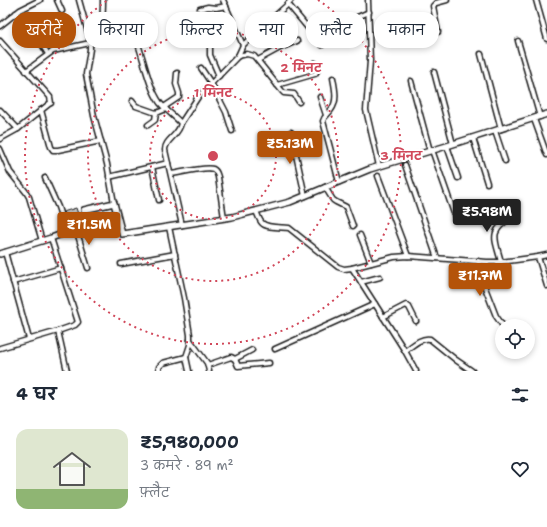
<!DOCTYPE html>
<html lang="hi">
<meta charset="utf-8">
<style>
body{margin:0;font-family:"Shantell Sans","Playpen Sans Deva",sans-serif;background:#f6f6f7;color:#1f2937;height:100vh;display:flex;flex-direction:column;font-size:15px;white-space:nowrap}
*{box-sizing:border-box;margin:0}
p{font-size:13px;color:#747a83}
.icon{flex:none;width:22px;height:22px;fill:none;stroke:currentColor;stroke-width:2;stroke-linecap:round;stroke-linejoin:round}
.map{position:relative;height:371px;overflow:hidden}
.side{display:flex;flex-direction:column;background:#fff;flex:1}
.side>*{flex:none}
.guide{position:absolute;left:12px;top:12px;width:523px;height:36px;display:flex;gap:8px}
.tools{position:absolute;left:495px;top:319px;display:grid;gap:8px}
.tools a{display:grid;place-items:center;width:40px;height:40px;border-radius:50%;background:#fff;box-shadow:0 2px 6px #0003;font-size:20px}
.price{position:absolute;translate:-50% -34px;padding:0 9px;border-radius:4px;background:#b45309;color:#fff;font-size:13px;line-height:26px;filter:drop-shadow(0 1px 2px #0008)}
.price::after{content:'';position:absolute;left:50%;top:24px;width:12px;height:9px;margin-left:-6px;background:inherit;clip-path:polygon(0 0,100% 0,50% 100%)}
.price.selected{background:#222;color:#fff}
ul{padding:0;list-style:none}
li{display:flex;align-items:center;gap:12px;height:100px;padding:0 16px}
li span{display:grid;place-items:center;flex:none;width:112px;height:80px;border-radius:12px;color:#555}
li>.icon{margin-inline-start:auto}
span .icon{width:48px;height:48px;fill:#fffc;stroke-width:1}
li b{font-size:17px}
h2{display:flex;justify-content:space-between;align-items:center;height:48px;padding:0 16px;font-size:17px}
.pill{padding:0 14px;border-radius:16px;background:#fff;box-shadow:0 2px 6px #0003;font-size:14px;line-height:36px}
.pill.selected{background:#b45309;color:#fff}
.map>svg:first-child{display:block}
</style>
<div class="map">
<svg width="547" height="371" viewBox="0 0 547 371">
<rect width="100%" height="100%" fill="#fff"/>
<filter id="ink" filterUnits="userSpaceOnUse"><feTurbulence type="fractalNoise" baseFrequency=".025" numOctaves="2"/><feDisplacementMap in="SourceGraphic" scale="8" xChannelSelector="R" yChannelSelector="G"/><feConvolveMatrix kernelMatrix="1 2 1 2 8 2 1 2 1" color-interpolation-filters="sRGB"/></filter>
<g filter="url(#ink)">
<!-- building -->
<polygon fill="#cecece" stroke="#1c1c1c" points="76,208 80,220 67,225 63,212"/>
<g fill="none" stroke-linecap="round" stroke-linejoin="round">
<defs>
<g id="minor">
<polyline points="57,0 62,11"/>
<polyline points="79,0 89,36 90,43 90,49 86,74 94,116 107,164 114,203"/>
<polyline points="223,0 243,45"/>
<polyline points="368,0 370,61 366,110 379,166"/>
<polyline points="536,0 547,39"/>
<polyline points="288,4 322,45"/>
<polyline points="200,9 208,7 216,8 226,6"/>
<polyline points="16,13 29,32 41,43 48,54"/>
<polyline points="0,26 20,10 40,0"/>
<polyline points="438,32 433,6 436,3 447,0"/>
<polyline points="314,36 369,12"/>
<polyline points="0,41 50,97 51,103 49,104 18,129 0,139"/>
<polyline points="209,41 210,47 210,55 219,76"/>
<polyline points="518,41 540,117"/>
<path d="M139,47C145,65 149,87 160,103C166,110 174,116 181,123"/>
<polyline points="481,54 501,129"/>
<polyline points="238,56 247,54 254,56 282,91 284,93 294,94 299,102"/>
<polyline points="258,60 280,48 297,41"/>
<polyline points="201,68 211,83 226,112 232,131"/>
<path d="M26,71L53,51L90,43C93,42 96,40 98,37C102,28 103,9 103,0"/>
<polyline points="434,72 453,144"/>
<path d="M333,78C335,89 338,101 331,110C328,115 324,116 323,121L339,182"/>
<polyline points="411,81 430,151"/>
<polyline points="277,85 315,74 317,71 315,63"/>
<polyline points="320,97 326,115"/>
<polyline points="132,101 136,106 156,113 159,112 166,109"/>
<polyline points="164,107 179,97 179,93 176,84 177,73"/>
<polyline points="0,110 18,129"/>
<polyline points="41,110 51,147 53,150 58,150 101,141"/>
<polyline points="534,119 547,155"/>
<polyline points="148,125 155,120 156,113"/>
<polyline points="495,131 505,161"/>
<polyline points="291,132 305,196"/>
<polyline points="473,138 487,183"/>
<polyline points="447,146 458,178"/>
<polyline points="0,149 10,172 26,192 29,197 42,241"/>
<polyline points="432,150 456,219"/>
<polyline points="405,165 437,258"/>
<polyline points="152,167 159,200"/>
<path d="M171,174C179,173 207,166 213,169C217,171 217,174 218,177L224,218"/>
<polyline points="378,176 408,256"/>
<polyline points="109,177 168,163"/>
<polyline points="45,178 58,207 66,232"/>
<polyline points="325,187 333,200 336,202 346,207 353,226"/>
<path d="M256,211C258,215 259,220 262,223C266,228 282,227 289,228L338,267L344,269L352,268L394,257L408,256L487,262H501L538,257L547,255"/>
<path d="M182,225L165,150C165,139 179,136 181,123L198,97L238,56L243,45L286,6L291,0"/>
<polyline points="169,227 184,298 190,335 190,345 186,357 189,371"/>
<polyline points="76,229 88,268"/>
<polyline points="360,235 371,263"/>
<polyline points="51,238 77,319 78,322 75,325 58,331 67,371"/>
<polyline points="5,252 29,339"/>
<polyline points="538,257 547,286"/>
<polyline points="478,261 484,285 496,316 503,326"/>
<path d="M501,262C495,238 488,232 512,217"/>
<polyline points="121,264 175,254"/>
<polyline points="352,268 405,351 416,371"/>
<polyline points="13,282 61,268"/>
<polyline points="361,282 380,277"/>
<polyline points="383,317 406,305 409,307 416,321"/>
<polyline points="190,340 207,363 209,371"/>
<polyline points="0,348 58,331"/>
<polyline points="275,349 375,304"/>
<path d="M405,351C412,346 421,337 430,339L456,360L472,371"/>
<polyline points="235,359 252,350"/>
<polyline points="208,365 231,357 235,359 238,366 269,363"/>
<polyline points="159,371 159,367 163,363 186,357"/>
</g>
<polyline id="tertiary" points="0,254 51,238 76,229 85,224 84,210 114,203 122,234 232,217 290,202 370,169 450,145 547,114"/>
</defs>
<!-- minor casing -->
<use href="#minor" stroke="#1c1c1c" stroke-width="7"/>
<!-- tertiary casing -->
<use href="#tertiary" stroke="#1c1c1c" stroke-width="8"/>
<!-- minor -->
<use href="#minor" stroke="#fff" stroke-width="4"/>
<!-- tertiary -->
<use href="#tertiary" stroke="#fff" stroke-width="5"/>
</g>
</g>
<!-- distance rings -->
<g fill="none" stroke="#d1495b" stroke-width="2" stroke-dasharray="2 4">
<circle cx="213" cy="156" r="63"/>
<circle cx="213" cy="156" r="125"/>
<path d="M318 0A188 188 0 1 1 108 0"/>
</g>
<circle cx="213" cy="156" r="6" fill="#d1495b" stroke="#fff" stroke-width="2"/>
<g font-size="12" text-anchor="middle" font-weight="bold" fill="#d1495b" stroke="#fff" stroke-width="4" stroke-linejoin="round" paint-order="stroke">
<text x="301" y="72">2 मिनट</text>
<text x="213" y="97">1 मिनट</text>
<text x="401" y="160">3 मिनट</text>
</g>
</svg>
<div class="tools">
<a><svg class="icon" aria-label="locate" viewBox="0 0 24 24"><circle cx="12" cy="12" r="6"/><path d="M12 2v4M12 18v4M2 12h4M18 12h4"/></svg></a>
</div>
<b class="price" style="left:290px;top:165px">₹5.13M</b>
<b class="price selected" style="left:487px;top:233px">₹5.98M</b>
<b class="price" style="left:89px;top:246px">₹11.5M</b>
<b class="price" style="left:480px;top:297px">₹11.7M</b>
<div class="guide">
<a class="pill selected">खरीदें</a>
<a class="pill">किराया</a>
<a class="pill">फ़िल्टर</a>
<a class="pill">नया</a>
<a class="pill">फ़्लैट</a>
<a class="pill">मकान</a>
</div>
</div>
<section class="side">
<h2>4 घर<svg class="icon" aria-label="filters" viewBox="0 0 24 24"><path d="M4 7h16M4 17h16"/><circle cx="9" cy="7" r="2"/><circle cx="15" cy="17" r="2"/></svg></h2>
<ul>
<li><span style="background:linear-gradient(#dfe7d0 75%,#8fb573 0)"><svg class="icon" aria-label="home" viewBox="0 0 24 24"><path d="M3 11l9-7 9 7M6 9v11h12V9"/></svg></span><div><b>₹5,980,000</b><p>3 कमरे · 89 m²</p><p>फ़्लैट</p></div><svg class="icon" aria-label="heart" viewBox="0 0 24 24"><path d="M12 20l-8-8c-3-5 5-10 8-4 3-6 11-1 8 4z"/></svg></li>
</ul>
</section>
